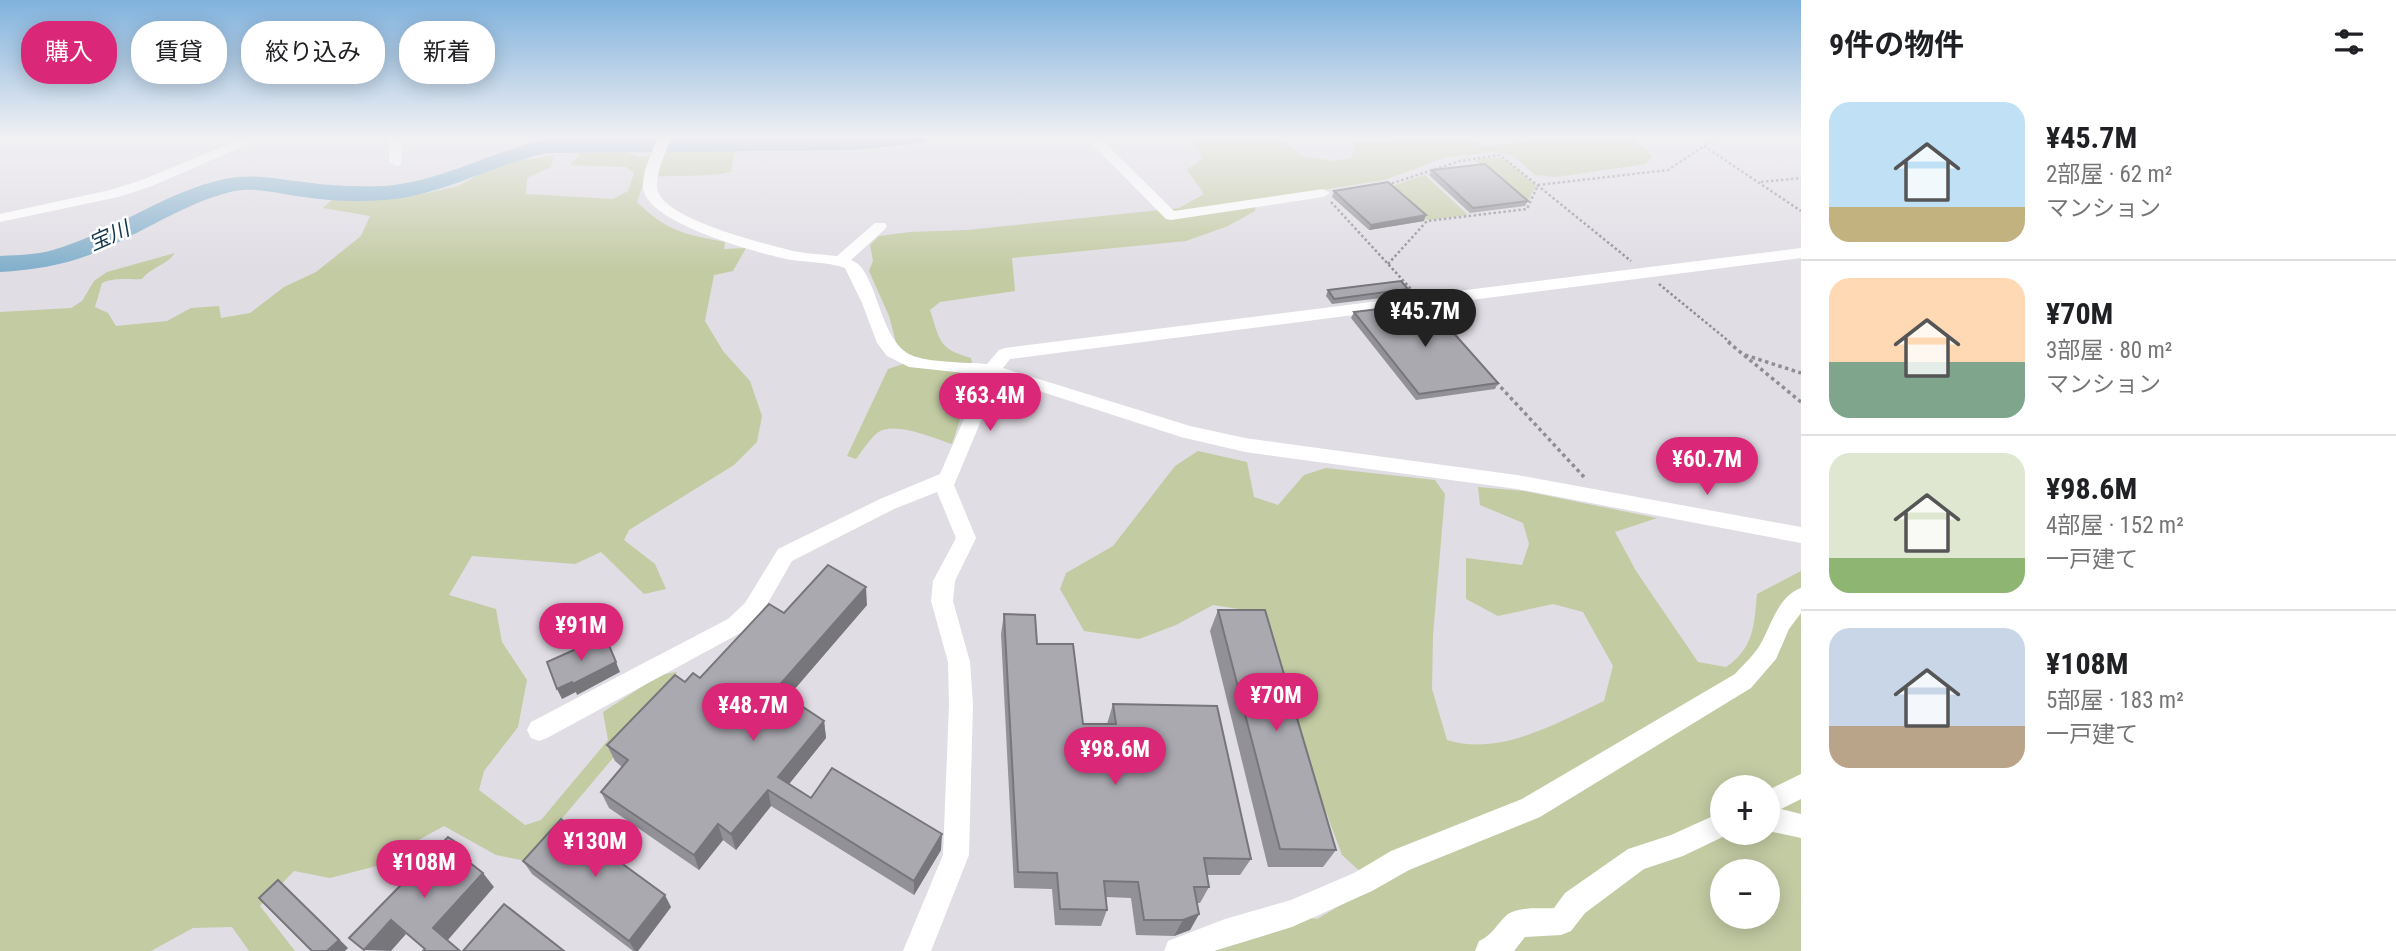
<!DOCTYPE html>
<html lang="ja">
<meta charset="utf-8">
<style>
body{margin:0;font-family:"Roboto Condensed","Noto Sans JP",sans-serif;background:#f2f2f2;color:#202124;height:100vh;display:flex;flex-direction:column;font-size:26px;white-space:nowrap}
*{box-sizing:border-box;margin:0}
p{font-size:23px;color:#757577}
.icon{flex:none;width:38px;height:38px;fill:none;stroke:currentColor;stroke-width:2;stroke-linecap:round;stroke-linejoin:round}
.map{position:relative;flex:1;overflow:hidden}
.drawer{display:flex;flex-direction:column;background:#fff;width:595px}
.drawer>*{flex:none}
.banner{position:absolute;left:21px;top:21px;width:665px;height:63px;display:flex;gap:14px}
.controls{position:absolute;left:1710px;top:775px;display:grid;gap:14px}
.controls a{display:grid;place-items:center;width:70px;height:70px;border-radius:50%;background:#fff;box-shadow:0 4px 18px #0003;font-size:35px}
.price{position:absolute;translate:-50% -60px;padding:0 16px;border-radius:24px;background:#db2777;color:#fff;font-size:23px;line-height:46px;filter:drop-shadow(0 2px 4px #0008)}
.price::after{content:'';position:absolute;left:50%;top:42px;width:21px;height:16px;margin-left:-10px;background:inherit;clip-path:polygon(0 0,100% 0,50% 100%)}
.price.on{background:#222;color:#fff}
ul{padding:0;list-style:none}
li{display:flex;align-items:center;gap:21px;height:175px;padding:0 28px}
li+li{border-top:2px solid #e0e0e0}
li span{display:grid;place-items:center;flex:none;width:196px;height:140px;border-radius:21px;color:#555}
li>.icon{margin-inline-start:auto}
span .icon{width:84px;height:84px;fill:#fffc;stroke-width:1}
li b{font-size:30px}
h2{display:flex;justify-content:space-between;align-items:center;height:84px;padding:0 28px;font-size:30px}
.tag{padding:0 24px;border-radius:28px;background:#fff;box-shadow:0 4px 18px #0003;font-size:24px;line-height:63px}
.tag.on{background:#db2777;color:#fff}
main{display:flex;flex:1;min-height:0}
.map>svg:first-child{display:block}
</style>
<main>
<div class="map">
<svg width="1801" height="951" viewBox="0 0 1801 951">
<rect width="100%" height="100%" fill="#e0dde4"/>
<!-- green -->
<g fill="#c3cba3" fill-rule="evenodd">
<path d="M1194,136H1274L1276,139L1288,143L1300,156L1335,161L1352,158L1354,141L1379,143L1411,136H1469L1482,146L1521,143L1533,136H1641L1633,138L1652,156L1646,164L1556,177L1535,175L1512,155L1493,152L1446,157L1385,180L1257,200L1255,211L1228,226L1186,241L1012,258L1015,291L940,302L930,310C940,340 938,349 971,358L972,363L964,365L959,375L969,392L952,444C934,438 893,420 877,433C869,440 862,451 856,459L847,456L888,369L903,364L906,352L897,346L889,316L869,271L873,261L870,245L879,236L910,232L967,230L1179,208L1204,194L1187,170L1203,158L1194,143Z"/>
<path d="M689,149L735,151L731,172C703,178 674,174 645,178L637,202C668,232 684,234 725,242L724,249L746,248L733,271L714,275L705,321L723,351L750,381L762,416L757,442L734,465L629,530L624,540L655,564L666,589L644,594L601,552L575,564L472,556L449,595L496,609L502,642L527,680L518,727L484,771L479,790L525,825L541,820L608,740L603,712L660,675L677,672L662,700L526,861L496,855L444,826L413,843L388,863L330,878L294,871L260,906L295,951H249L232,927L193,928L151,951H0V312L71,308L82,301L94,281L107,272L175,253C167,265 151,267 142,279C127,280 116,277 102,283L95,307L108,313L116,326L167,321L191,308L219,306L221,318L250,313L284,287L316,272L361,236L370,216L323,208L334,198L380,199L423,194L458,186L500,163L554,156L551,167L527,178L526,194L613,199L628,191L634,173L626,167L570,165L580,153L625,152L640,157Z"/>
<polygon points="1486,158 1503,158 1536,185 1526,205 1474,160"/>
<polygon points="1425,175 1468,215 1427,220 1392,186"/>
<path d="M1198,451L1247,462L1254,497L1278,505L1304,475L1326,468L1435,480L1445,494L1433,635L1432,689L1447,740C1500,757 1556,723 1604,701L1613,666L1583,612L1553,604L1498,616L1466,599V558L1522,565L1529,544L1523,523L1480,505L1478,487L1524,491L1657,518L1615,532L1636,571L1698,662L1726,667C1754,648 1754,626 1757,594L1801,571V951H1213L1304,917L1317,919L1375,885L1342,855L1251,611L1213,605L1176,625L1139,639L1084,631L1060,589L1066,573L1113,546L1175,466ZM1722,788H1768V833H1722ZM1722,872H1768V917H1722Z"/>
</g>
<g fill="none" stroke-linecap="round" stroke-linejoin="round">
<!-- river -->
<path fill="#84b0cc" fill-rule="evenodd" d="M929,136L926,141L918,143L854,150L547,153C491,165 442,196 384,200C357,202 330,201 304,197C280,194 254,186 230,192C183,204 142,233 99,251C67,265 34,270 0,272V256C18,255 35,255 53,250C113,233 163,192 225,179C252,173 277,179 304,182C330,186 357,187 384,186C441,182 492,151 547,139Z"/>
<!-- path-far1 -->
<g stroke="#908e93" stroke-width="2.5" stroke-dasharray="2.5 2.5" stroke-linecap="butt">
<polyline points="1704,146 1801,211"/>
<polyline points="1761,182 1801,178"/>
<polyline points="1387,185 1460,161 1500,155 1631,261"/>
<polyline points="1331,202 1411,289"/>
<polyline points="1388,264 1427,221 1527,209 1538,185 1668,170 1719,136"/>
<polyline points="1659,284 1731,343"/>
</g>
<!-- path -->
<g stroke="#908e93" stroke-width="3.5" stroke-dasharray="3.5 3.5" stroke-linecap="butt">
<polyline points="1728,342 1801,402"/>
<polyline points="1745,355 1801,373"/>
<polyline points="1496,382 1584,477"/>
</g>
<!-- minor -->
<g fill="#fff" fill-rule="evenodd">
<polygon points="249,136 267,136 152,186 118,197 0,222 0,214 110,190 142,180"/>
<polygon points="389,136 403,136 401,165 396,166 389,162"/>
<path d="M658,136H672C666,152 656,171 657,188C660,218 762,243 789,250C804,254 821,254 837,256L875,223H885L887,226L885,229L851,260C878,269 878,340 911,355C929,363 966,362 987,364L999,350L1005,348L1801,248V258L1010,359L1003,368L1190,426L1245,438L1517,475L1801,527V543L1517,489L1245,452L1181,437L999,378L954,485L976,538L955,581L953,601L970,662L973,704L969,855L931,951H903L943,855L949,704L948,662L931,601L933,581L956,538L937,492L894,509L792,561L761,615L744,631L547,738L539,741L531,738L527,730L531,722L728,619L745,603L778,549L880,499L940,474L983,375L909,367L887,356L877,343L862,303L845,268C826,261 806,263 786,259C756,252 645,223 643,187C642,170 653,152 658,136Z"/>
<polygon points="1084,136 1098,136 1174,211 1323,189 1330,193 1323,197 1171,220 1166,219"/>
<path d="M1801,588V613L1789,629L1776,659L1751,688L1540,817L1409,870L1372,891L1292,927L1214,951H1164L1168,941L1225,919L1291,900L1354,873L1391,851L1522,799L1735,674C1743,665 1754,655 1760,645C1771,626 1778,596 1801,588Z"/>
<polygon points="1801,774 1801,799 1781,809 1801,814 1801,838 1768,831 1768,790"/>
<path d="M1722,812V833H1731L1683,856L1644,869L1585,913L1571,931L1561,935L1525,937L1514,951H1475L1479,941C1493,935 1497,923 1508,914C1520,906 1541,909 1554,908L1565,893L1628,849L1671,835Z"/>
</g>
</g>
<!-- wall -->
<g fill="#929197">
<polygon points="1432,170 1528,201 1525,206 1470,213 1429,175"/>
<polygon points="1334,191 1424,221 1369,230 1332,197"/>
<polygon points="1408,289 1406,295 1332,304 1326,296 1328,290"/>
<polygon points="1354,312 1498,383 1495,389 1416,400 1351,318"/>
<polygon points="867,605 788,697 824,721 826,738 789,784 811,798 941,850 914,895 771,806 736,850 723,840 699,870 609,808 601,792 622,767 615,761 607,745 685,682 700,678 784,613"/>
<polygon points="1218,610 1336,850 1323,867 1268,867 1210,631"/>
<polygon points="1004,614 1037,644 1083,724 1107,724 1113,704 1251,859 1240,875 1207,875 1209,887 1200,903 1197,903 1199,914 1190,930 1174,936 1136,935 1131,898 1106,897 1107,910 1101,926 1055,925 1052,889 1014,888 1001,634"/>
<polygon points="523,861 671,907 638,951 633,951 532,874"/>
</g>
<!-- shaded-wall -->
<g fill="#77767b">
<polygon points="1426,215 1424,221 1369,230 1371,225"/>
<polygon points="866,587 867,605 779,707 776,689"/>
<polygon points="616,662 620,672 577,695 576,692 562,699 557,689"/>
<polygon points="824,721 826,738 781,794 778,777"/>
<polygon points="768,790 771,806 736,850 731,834"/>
<polygon points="718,824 723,840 699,870 694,855"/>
<polygon points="942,834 941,850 914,895 914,881"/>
<polygon points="460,845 472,861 467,866 455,851"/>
<polygon points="483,873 494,887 447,941 433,928"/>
<polygon points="278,880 288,889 348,948 345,951 327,951"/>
<polygon points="665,895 671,907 638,951 635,951 629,941"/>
<polygon points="1199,914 1190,930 1174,936 1183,920"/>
<polygon points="391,920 406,934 391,951 364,950"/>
</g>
<!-- building -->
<g fill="#aaa9b0" stroke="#77767b" stroke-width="2">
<polygon points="1485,164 1528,201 1473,208 1432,170"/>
<polygon points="1388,182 1426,215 1371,225 1334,191"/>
<polygon points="1401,281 1408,289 1334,299 1328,290"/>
<polygon points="1427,303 1498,383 1419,394 1354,312"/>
<polygon points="828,565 866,587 776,689 824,721 778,777 811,798 832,768 942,834 914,881 768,790 731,834 718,824 694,855 601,792 628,760 607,745 675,675 685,682 693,673 700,678 769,604 784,613"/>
<polygon points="1218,610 1265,610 1336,850 1280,849"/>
<polygon points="1004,614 1035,615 1037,644 1073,644 1083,724 1116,724 1113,704 1217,706 1251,859 1204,858 1209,887 1194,887 1199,914 1183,920 1144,920 1138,882 1104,881 1107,910 1060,909 1057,873 1018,872"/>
<polygon points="605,636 616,662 573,684 572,682 557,689 547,662"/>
<polygon points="561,819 665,895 629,941 523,861"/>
<polygon points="448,837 460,845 455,851 483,873 433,928 460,951 423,951 425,949 391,920 364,950 349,938"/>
<polygon points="278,880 339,940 327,951 312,951 259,898"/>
<polygon points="504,904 564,951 463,951"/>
</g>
<!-- sky -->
<linearGradient id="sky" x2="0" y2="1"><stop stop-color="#80b2dd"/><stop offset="0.51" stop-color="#f1f0f3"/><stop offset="1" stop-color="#f1f0f3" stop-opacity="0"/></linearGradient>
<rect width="1801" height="269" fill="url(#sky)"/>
<g text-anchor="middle" stroke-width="5" stroke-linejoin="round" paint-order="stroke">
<!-- far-water labels -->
<g font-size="21" font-style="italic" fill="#11364a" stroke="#fff">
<text transform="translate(109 236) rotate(-24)" y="7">宝川</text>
</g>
</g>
</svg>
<div class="controls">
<a>+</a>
<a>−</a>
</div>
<b class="price on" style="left:1425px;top:349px">¥45.7M</b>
<b class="price" style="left:990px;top:433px">¥63.4M</b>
<b class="price" style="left:1707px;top:497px">¥60.7M</b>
<b class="price" style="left:581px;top:663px">¥91M</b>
<b class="price" style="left:1276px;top:733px">¥70M</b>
<b class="price" style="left:753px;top:743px">¥48.7M</b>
<b class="price" style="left:1115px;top:787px">¥98.6M</b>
<b class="price" style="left:595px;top:879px">¥130M</b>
<b class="price" style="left:424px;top:900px">¥108M</b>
<div class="banner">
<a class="tag on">購入</a>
<a class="tag">賃貸</a>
<a class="tag">絞り込み</a>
<a class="tag">新着</a>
</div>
</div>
<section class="drawer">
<h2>9件の物件<svg class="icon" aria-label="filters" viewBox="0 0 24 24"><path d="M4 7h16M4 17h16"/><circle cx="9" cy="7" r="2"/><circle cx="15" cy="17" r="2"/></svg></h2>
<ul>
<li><span style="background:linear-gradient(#bfe0f5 75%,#c2b280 0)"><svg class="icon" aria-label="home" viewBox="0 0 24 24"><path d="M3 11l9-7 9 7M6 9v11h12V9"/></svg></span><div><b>¥45.7M</b><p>2部屋 · 62 m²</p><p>マンション</p></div></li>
<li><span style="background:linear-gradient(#ffd9b3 60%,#7fa58c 0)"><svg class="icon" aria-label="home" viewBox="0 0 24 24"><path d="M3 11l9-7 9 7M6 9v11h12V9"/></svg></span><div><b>¥70M</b><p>3部屋 · 80 m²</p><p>マンション</p></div></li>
<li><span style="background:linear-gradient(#dfe7d0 75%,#8fb573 0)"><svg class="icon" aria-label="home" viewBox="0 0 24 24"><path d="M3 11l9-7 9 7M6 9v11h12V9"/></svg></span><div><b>¥98.6M</b><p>4部屋 · 152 m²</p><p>一戸建て</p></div></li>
<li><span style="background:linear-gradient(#c9d6e8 70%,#b9a48a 0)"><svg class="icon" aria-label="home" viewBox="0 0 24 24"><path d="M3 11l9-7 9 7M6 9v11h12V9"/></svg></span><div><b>¥108M</b><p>5部屋 · 183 m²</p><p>一戸建て</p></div></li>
</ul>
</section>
</main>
